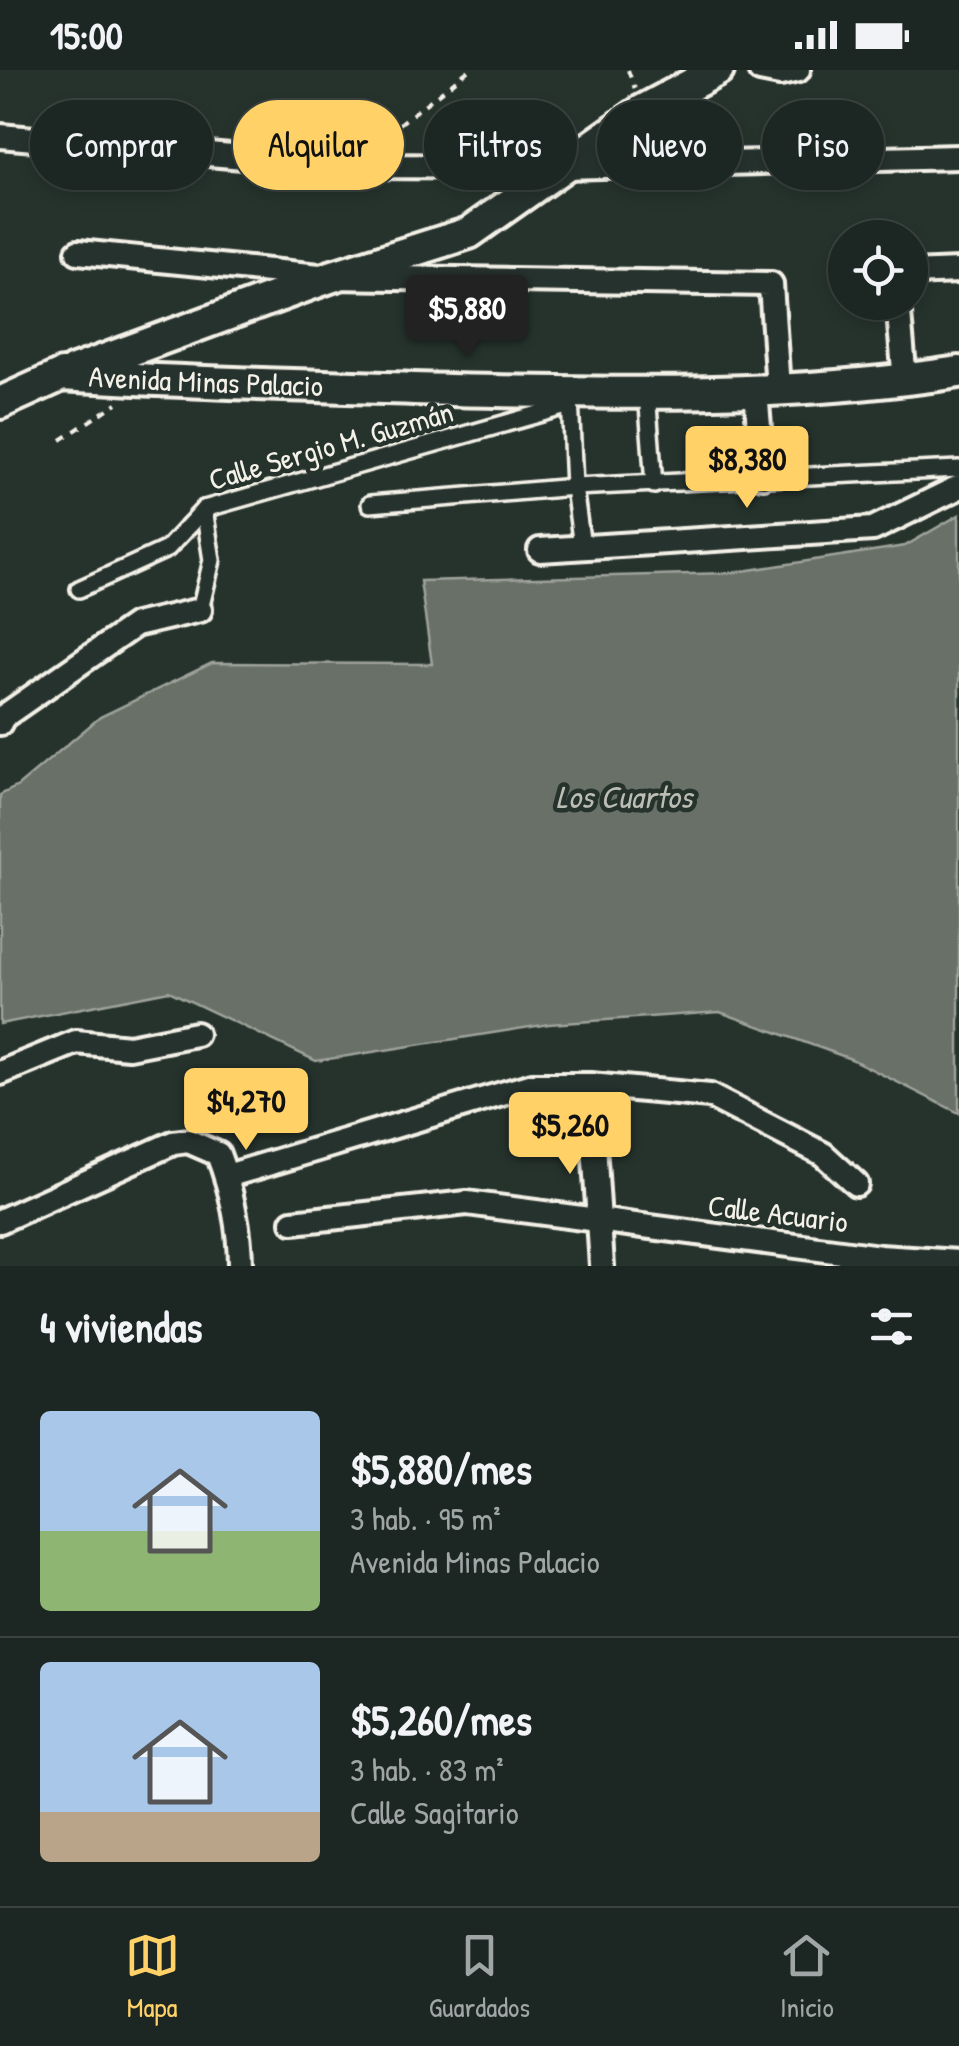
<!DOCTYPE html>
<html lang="es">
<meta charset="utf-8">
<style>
body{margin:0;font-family:"Patrick Hand",sans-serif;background:#252e2a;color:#f1f3f6;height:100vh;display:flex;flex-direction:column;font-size:38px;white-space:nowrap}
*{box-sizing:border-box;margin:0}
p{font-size:32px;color:#a0a5a5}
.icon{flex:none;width:55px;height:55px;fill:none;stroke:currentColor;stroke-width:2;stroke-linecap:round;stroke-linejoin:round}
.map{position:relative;height:1196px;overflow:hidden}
.drawer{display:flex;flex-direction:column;background:#1c2622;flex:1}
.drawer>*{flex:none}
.guide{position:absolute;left:30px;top:30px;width:900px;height:90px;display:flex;gap:20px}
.tools{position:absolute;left:828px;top:150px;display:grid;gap:20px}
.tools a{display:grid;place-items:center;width:100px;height:100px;border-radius:50%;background:#1c2622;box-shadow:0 5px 15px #0003,0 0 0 2px #3a4340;font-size:50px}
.price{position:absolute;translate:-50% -85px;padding:0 22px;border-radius:10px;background:#ffd166;color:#111;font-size:32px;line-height:65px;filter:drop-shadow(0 2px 5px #0008)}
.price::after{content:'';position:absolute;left:50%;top:60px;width:30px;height:22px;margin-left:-15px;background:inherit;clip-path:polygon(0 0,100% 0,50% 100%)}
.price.current{background:#222;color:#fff}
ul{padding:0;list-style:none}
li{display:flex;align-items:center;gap:30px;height:250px;padding:0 40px}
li+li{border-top:2px solid #3a4340}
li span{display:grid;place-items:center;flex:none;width:280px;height:200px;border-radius:10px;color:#555}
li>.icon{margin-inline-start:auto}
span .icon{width:120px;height:120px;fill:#fffc;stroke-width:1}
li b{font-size:42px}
h2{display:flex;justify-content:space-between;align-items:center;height:120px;padding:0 40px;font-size:42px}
.tag{padding:0 35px;border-radius:45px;background:#1c2622;box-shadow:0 5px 15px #0003,0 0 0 2px #3a4340;font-size:35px;line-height:90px}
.tag.current{background:#ffd166;color:#111}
.status{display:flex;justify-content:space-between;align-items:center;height:70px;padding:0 50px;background:#1c2622;direction:ltr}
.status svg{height:28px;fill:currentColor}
.menu{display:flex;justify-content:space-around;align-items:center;height:140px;border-top:2px solid #3a4340;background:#1c2622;font-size:28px;color:#a0a5a5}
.menu a{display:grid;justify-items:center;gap:5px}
.menu .current{color:#ffd166}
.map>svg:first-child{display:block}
</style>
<div class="status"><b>15:00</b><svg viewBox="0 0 49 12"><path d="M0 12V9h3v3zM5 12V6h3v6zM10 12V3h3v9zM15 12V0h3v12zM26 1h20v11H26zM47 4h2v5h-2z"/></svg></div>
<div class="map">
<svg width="959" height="1196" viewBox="0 0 959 1196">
<rect width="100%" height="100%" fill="#26332d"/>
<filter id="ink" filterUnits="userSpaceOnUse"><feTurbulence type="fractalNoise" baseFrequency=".01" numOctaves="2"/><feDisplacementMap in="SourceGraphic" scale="20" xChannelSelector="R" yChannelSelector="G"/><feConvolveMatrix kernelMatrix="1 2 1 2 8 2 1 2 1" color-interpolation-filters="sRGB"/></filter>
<g filter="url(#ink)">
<!-- water -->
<polygon fill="#676f68" stroke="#9fa39b" stroke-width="2.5" points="959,445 959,1043 851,989 720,942 549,954 316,991 169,921 0,954 0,725 18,716 100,647 212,593 432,594 420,511 730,503 905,476"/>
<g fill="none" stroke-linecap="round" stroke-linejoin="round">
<defs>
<g id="pedestrian">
<polyline points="647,322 654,415"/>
<polyline points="570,327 574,417 582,477"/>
<polyline points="370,434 574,417 959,399"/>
<polyline points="204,439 570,335"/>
<polyline points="79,519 167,479 204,439"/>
<polyline points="200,540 212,490 204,439"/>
</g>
<g id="minor">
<polyline points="760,0 780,4 798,0"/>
<polyline points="0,66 347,96 562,97 959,87"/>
<polyline points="78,182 330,207 771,214 778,319"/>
<polyline points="910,203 959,201"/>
<polyline points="898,232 905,311"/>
<polyline points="756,321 763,406"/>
<polyline points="540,480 873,459 959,417"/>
<polyline points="0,653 3,647 135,555 200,540"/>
<polyline points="0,1003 76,972 129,977 196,964"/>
<polyline points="590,1015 602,1196"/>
<polyline points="227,1106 532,1015 590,1015 710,1026 823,1084 856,1114"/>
<path d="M0,1151L173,1073L188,1071L218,1084C231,1118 240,1159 240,1196"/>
<polyline points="293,1152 467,1133 880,1187 959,1192"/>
</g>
<g id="secondary">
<polyline points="74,301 330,207 469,163 642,41 718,0"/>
<path id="s1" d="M0,333L62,305C191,313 321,316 450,320C619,324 791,328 959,302"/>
</g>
</defs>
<!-- pedestrian casing -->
<use href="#pedestrian" stroke="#f4f1e8" stroke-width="22"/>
<!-- minor casing -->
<use href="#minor" stroke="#f4f1e8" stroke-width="30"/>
<!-- secondary casing -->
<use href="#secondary" stroke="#f4f1e8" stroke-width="38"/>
<!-- path -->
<g stroke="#f4f1e8" stroke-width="4" stroke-dasharray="8 8" stroke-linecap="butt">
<polyline points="628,0 635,19"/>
<polyline points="374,74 469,0"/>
<polyline points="61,370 117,333"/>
</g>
<!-- pedestrian -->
<use href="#pedestrian" stroke="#26332d" stroke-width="15"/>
<!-- minor -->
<use href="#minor" stroke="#26332d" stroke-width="22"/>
<!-- secondary -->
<use href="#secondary" stroke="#26332d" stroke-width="30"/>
</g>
</g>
<g text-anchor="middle" stroke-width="9" stroke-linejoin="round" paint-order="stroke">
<!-- street labels -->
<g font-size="30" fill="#f4f1e8" stroke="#26332d">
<text dy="10" stroke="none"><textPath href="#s1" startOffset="212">Avenida Minas Palacio</textPath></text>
<text transform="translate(331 376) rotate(-16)" y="10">Calle Sergio M. Guzmán</text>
<text transform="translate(778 1144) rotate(7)" y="10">Calle Acuario</text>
</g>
<!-- water labels -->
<g font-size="32" font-style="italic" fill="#bcbdb5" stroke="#26332d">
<text x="624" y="738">Los Cuartos</text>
</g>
</g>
</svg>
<div class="tools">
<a><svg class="icon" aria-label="locate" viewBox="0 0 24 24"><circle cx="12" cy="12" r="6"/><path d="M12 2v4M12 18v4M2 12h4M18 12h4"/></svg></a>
</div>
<b class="price current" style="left:467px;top:290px">$5,880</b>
<b class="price" style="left:747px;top:441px">$8,380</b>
<b class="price" style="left:246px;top:1083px">$4,270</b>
<b class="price" style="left:570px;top:1107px">$5,260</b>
<div class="guide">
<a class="tag">Comprar</a>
<a class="tag current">Alquilar</a>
<a class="tag">Filtros</a>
<a class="tag">Nuevo</a>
<a class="tag">Piso</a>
</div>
</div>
<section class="drawer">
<h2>4 viviendas<svg class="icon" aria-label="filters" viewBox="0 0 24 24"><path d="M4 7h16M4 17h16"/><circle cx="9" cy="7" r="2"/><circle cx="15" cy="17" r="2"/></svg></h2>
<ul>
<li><span style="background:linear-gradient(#a9c7e8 60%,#8fb573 0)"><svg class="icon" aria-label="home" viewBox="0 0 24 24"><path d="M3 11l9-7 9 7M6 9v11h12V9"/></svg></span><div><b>$5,880/mes</b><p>3 hab. · 95 m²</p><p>Avenida Minas Palacio</p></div></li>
<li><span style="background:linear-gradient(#a9c7e8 75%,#b9a48a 0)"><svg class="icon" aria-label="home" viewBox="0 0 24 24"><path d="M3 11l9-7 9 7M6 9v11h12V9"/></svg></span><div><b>$5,260/mes</b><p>3 hab. · 83 m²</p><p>Calle Sagitario</p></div></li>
</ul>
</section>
<nav class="menu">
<a class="current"><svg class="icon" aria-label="map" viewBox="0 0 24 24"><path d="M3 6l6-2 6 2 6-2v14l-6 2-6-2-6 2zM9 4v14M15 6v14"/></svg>Mapa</a>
<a><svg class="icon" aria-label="saved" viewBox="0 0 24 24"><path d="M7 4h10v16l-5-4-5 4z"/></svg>Guardados</a>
<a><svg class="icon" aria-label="home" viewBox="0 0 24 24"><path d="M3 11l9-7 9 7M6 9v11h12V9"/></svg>Inicio</a>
</nav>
